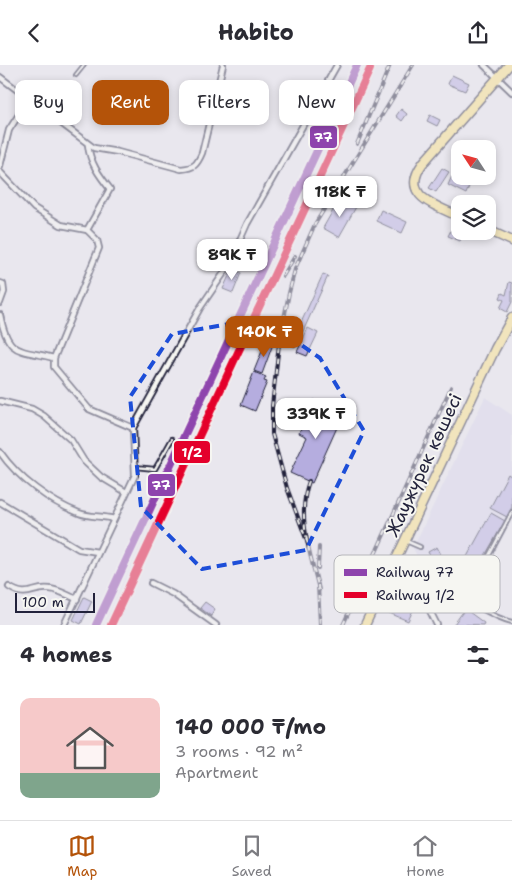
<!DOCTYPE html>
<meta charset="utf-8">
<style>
body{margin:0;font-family:"Shantell Sans",sans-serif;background:#f7f7f7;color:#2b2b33;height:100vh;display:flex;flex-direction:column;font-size:19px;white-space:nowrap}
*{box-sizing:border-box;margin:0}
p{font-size:16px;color:#7c7c81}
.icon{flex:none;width:28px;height:28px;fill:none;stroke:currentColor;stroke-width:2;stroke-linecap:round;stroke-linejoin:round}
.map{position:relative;height:560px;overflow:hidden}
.sheet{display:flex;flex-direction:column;background:#fff;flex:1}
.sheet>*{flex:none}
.hud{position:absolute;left:15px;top:15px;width:482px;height:45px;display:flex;gap:10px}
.needle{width:32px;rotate:306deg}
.fabs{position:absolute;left:451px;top:75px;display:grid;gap:10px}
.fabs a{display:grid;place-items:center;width:45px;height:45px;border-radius:10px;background:#fff;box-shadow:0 2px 8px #0003;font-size:25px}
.scale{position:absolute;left:15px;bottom:12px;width:80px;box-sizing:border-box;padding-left:5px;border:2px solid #22223b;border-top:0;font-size:14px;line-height:18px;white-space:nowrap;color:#22223b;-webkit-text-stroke:4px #f6f6f2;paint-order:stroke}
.price{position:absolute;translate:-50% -42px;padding:0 11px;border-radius:10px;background:#fff;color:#222;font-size:16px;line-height:32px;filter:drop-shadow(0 1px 2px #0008)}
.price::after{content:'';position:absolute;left:50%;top:30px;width:15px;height:11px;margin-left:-8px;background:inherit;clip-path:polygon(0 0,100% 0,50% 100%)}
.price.active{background:#b45309;color:#fff}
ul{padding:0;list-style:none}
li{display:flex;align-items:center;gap:15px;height:125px;padding:0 20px}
li span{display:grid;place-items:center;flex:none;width:140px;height:100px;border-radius:10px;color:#555}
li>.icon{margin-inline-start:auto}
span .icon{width:60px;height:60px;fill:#fffc;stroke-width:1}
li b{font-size:21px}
h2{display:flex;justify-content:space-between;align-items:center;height:60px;padding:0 20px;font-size:21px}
.tag{padding:0 18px;border-radius:10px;background:#fff;box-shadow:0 2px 8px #0003;font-size:18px;line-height:45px}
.tag.active{background:#b45309;color:#fff}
header{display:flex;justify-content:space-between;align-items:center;height:65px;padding:0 20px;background:#fff;font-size:22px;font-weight:700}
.tab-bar{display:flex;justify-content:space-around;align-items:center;height:70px;border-top:1px solid #e1e1e2;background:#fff;font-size:14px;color:#7c7c81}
.tab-bar a{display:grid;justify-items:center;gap:2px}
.tab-bar .active{color:#b45309}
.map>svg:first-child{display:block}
</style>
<header><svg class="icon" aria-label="back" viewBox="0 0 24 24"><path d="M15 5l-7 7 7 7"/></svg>Habito<svg class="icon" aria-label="share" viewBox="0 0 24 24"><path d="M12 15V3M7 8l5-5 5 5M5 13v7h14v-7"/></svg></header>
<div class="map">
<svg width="512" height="560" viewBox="0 0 512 560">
<rect width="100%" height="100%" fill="#e9e7ee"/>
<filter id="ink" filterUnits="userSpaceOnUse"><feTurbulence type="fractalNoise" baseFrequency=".02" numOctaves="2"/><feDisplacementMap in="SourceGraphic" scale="10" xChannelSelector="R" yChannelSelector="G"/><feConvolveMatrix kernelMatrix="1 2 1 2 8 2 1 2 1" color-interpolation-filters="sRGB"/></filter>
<g filter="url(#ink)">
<!-- built -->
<polygon fill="#d9d6ea" points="485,332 512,350 512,442 463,530 433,525 413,483"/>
<!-- building -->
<g fill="#b5addf" stroke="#22223b">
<polygon points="452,10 469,18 465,26 448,19"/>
<polygon points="401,44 407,49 402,56 396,51"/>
<polygon points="430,50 440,55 437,61 427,56"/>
<polygon points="442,103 449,107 436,127 429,123"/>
<polygon points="452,111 470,119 466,129 448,120"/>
<polygon points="364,122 368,123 366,126 369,127 364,139 359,137"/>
<polygon points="340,133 356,142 339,172 323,163"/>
<polygon points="381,145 407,157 402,168 376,156"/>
<polygon points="453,161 460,166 465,166 460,176 448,171"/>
<polygon points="232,204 241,208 233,228 223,224"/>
<polygon points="323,209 328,211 296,282 291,280"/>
<polygon points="509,217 512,218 512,237 507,247 500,243 504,235 500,233 502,228 506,230"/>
<polygon points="308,263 318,268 307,291 297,287"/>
<polygon points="266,276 273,279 262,309 254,306"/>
<polygon points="254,307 266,312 264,316 267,317 255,346 241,340"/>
<polygon points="314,335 343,349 312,418 290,408 307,372 299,368"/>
<polygon points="508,409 512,412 512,442 507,452 490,443"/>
<polygon points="491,448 505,456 476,506 463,499"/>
<polygon points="437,482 445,497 436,502 428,487"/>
<polygon points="84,532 92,536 81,559 73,555"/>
<polygon points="394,532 415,541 408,556 387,547"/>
<polygon points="205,537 215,544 211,551 200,543"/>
<polygon points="465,544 484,558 483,560 454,559"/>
</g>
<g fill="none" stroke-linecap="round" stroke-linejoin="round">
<defs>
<g id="lane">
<polyline points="76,10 84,0"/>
<polyline points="135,402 155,404 172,374"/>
<polyline points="406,476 420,482"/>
<path d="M423,532C458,520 481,550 512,557"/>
<polyline points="466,534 512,447"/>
</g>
<g id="street">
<polyline points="484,0 512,27"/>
<path d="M0,12L94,83L118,87L181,104C194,103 197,100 202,88L223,0"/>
<path d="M88,80C90,98 99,110 110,124L87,165L97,175L99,183L54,293V302L89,344L133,363"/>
<polyline points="0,101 9,65 29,34"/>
<polyline points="0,107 34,143 61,160 87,165"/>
<polyline points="0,218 3,219 4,227 0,238"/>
<path d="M0,250C8,291 19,284 54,293"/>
<polyline points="0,336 32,344 44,351 71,375 84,396 101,412 126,427"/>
<path d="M0,387C18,413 50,437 79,448C89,452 103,451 114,454"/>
<polyline points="0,437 79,484 98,487"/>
<polyline points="398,491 409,504 437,560"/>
<polyline points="151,518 173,529 216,560"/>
<path d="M9,522C29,535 33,521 50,524C59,525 69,531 77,534"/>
<polyline points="64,560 135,410 133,363 200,243 228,202 247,159 337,0"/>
</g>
<g id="primary">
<path d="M460,152C435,140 399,131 423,98L509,0"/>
<polyline points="488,165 512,176"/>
<polyline points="365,560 495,284 512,253"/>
</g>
</defs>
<!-- lane casing -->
<use href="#lane" stroke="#22223b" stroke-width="6"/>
<!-- street casing -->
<use href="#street" stroke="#22223b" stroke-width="8"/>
<!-- primary casing -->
<use href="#primary" stroke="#22223b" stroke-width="11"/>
<!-- lane -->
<use href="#lane" stroke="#f6f6f2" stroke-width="2.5"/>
<!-- street -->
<use href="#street" stroke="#f6f6f2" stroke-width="4.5"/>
<!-- primary -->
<use href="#primary" stroke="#fae180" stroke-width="8"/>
<defs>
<g id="rail">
<polyline points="357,79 390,0"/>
<polyline points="283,211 295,191"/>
<path d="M309,416C296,452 311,490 319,525"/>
<polyline points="308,479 287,423 272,369 272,341 279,279 289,228 295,204 315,159 413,0"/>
<polyline points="318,503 319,482"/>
<polyline points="318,520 320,560"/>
<polyline points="343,560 451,322"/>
</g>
</defs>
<!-- rail casing -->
<use href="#rail" stroke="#22223b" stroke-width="4"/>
<!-- rail -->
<use href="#rail" stroke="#f6f6f2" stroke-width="2" stroke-dasharray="5.5" stroke-linecap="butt"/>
<defs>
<polyline id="rail-1" points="96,560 357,0"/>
<polyline id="rail-2" points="111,560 370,4"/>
</defs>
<!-- rail-1 casing -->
<use href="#rail-1" stroke="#f6f6f2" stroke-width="11"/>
<!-- rail-2 casing -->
<use href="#rail-2" stroke="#f6f6f2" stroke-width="11"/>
<!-- rail-1 -->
<use href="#rail-1" stroke="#8e44ad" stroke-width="8"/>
<!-- rail-2 -->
<use href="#rail-2" stroke="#e4002b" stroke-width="8"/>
</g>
</g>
<!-- marked area -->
<path d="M0 0H512V560H0ZM263,253L320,293L364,366L306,485L202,504L141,442L130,332L172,269Z" fill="#e9e7ee" fill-opacity=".55" fill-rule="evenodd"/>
<path fill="none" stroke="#1d4ed8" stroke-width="4" stroke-dasharray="10 6" stroke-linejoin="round" d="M263,253L320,293L364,366L306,485L202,504L141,442L130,332L172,269Z"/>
<g text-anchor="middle" stroke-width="4" stroke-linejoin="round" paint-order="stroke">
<!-- street labels -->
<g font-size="18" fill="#22223b" stroke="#f6f6f2">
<text transform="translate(424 400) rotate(-65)" y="6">Жаужүрек көшесі</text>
</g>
</g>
<!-- legend -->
<rect x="334" y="490" width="166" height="58" rx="8" fill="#f6f6f2" stroke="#b6b6bb" stroke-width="1"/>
<rect x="344" y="504" width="23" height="7" fill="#8e44ad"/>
<rect x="344" y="527" width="23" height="6" fill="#e4002b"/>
<g font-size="14" fill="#22223b">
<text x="376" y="512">Railway 77</text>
<text x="376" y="535">Railway 1/2</text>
</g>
<g stroke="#f6f6f2" stroke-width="2">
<rect x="309" y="60" width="29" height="24" rx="5" fill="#8e44ad"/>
<rect x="173" y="375" width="38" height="24" rx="5" fill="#e4002b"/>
<rect x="147" y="408" width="29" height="24" rx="5" fill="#8e44ad"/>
</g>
<g font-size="14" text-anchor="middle" font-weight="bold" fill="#fff">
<text x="323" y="77">77</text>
<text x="192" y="392">1/2</text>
<text x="161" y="425">77</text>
</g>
</svg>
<div class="fabs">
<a><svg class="needle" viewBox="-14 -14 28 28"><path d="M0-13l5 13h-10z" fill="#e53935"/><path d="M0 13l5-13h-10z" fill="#7c7c81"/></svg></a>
<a><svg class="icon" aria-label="layers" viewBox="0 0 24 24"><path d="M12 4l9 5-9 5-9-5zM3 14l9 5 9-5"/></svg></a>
</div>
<div class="scale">100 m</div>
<b class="price" style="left:340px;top:153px">118K ₸</b>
<b class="price" style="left:232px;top:216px">89K ₸</b>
<b class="price active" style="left:264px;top:293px">140K ₸</b>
<b class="price" style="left:316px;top:375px">339K ₸</b>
<div class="hud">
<a class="tag">Buy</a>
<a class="tag active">Rent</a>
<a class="tag">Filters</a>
<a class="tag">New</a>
</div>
</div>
<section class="sheet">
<h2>4 homes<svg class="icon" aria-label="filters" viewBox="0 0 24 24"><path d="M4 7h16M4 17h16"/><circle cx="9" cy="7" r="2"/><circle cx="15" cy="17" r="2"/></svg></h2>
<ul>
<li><span style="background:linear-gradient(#f6c9c9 75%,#7fa58c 0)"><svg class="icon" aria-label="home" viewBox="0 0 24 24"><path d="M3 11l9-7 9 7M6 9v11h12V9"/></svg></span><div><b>140 000 ₸/mo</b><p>3 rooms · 92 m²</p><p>Apartment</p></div></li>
</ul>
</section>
<nav class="tab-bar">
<a class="active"><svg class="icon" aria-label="map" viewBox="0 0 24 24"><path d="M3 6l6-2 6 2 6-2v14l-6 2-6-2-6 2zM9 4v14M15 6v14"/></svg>Map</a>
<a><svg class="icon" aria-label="saved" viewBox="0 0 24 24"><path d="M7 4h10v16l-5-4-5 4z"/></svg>Saved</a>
<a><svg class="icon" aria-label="home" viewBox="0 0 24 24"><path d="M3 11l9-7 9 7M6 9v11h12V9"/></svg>Home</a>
</nav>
